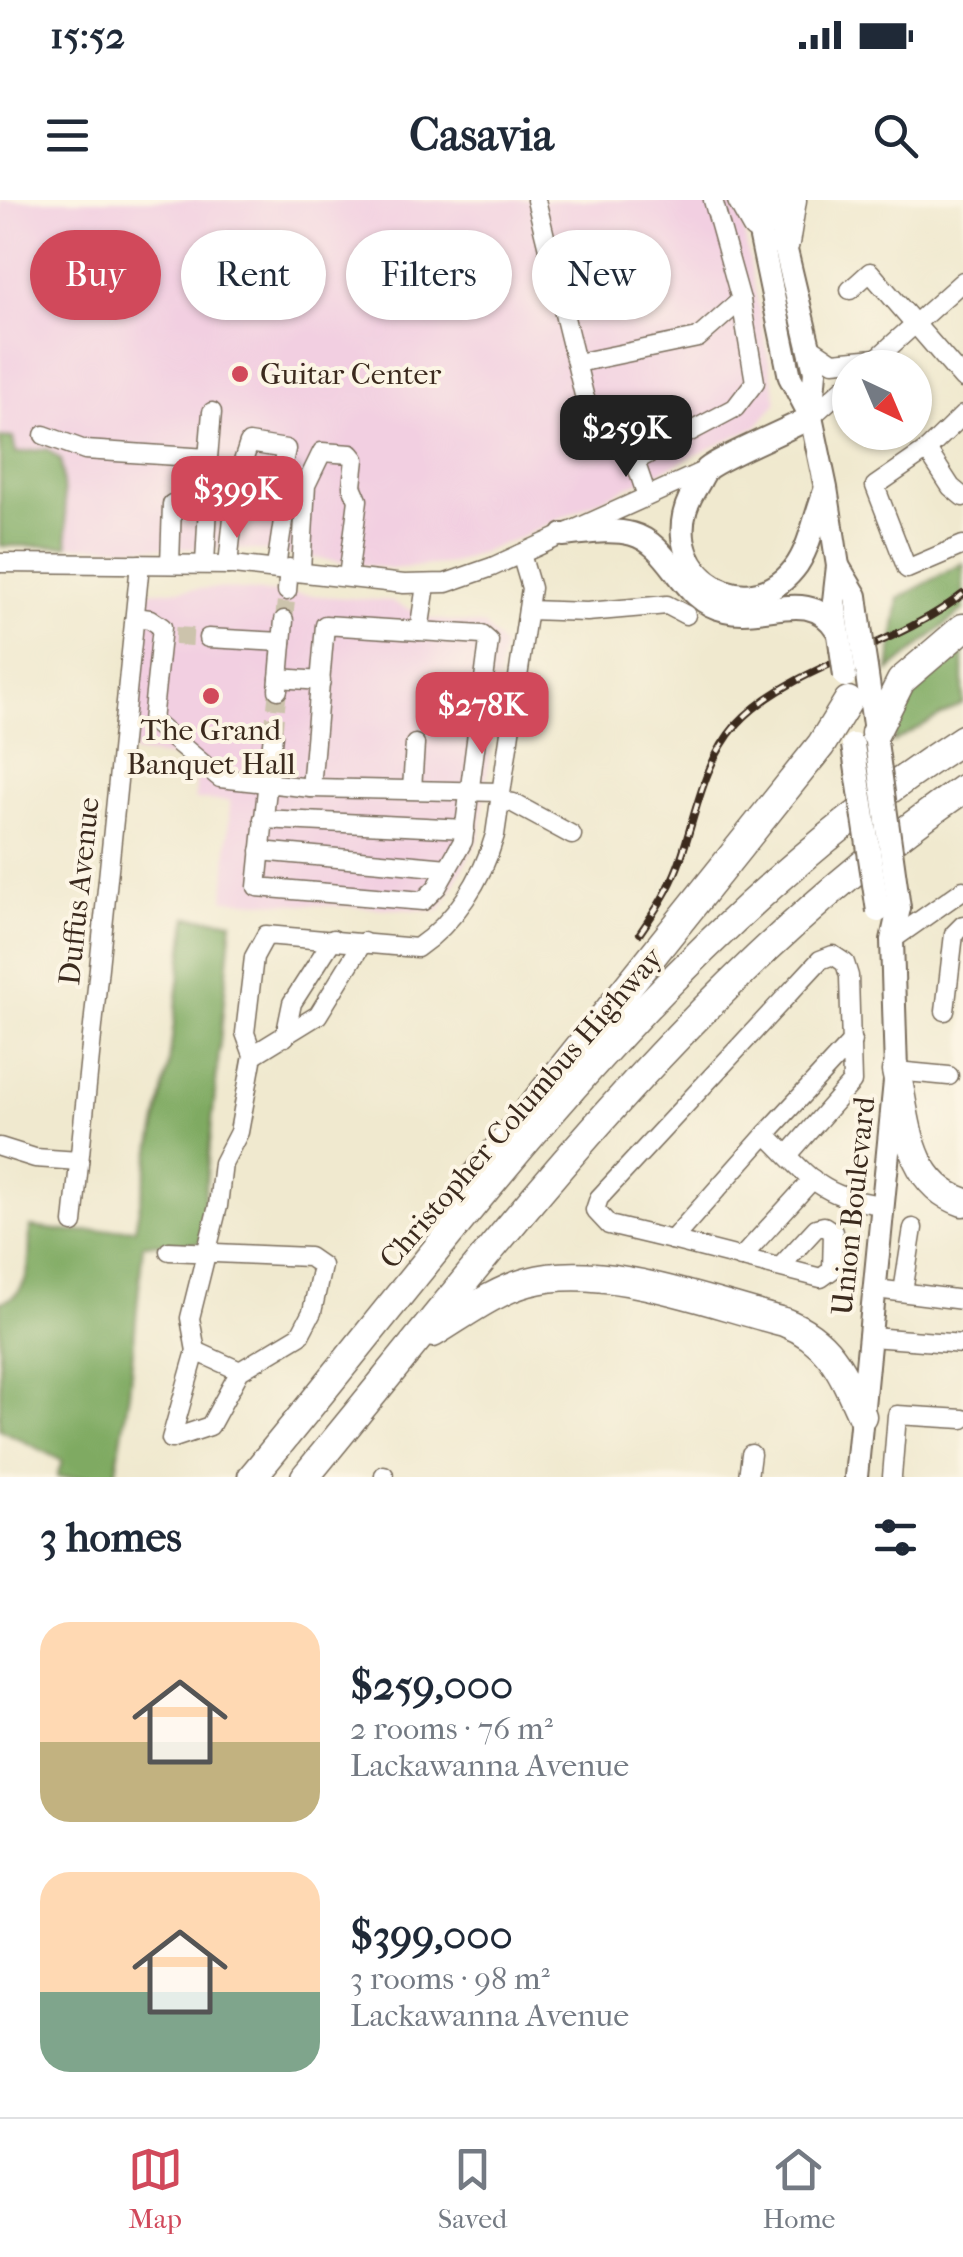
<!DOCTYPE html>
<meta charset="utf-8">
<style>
body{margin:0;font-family:"IM FELL French Canon",serif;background:#f6f6f7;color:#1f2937;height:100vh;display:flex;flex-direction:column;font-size:38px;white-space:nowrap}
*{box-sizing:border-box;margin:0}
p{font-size:32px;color:#747a83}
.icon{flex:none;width:55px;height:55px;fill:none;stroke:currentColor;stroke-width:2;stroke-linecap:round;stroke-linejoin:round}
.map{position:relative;height:1277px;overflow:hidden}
.sheet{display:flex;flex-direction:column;background:#fff;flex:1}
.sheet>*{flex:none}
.hud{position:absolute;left:30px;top:30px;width:905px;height:90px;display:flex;gap:20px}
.needle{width:65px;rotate:136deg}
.fabs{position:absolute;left:832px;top:150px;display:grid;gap:20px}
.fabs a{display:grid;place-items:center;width:100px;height:100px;border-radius:50%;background:#fff;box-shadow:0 2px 8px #0004;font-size:50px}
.price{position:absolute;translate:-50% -85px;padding:0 22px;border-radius:20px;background:#d1495b;color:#fff;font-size:32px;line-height:65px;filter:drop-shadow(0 2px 5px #0008)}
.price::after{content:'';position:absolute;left:50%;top:60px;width:30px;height:22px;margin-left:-15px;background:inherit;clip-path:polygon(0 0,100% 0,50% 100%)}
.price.active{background:#222;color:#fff}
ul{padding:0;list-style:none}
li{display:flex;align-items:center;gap:30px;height:250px;padding:0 40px}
li span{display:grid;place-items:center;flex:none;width:280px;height:200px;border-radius:30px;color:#555}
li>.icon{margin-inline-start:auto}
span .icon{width:120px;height:120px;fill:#fffc;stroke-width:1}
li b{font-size:42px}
h2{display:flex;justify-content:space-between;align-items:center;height:120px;padding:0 40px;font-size:42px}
.tag{padding:0 35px;border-radius:45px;background:#fff;box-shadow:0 2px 8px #0004;font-size:35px;line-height:90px}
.tag.active{background:#d1495b;color:#fff}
.status{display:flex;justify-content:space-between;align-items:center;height:70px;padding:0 50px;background:#fff;direction:ltr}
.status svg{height:28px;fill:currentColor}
header{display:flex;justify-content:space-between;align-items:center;height:130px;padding:0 40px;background:#fff;font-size:45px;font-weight:700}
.dock{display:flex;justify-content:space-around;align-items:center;height:140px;border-top:2px solid #e0e1e3;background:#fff;font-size:28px;color:#747a83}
.dock a{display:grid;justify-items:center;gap:5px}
.dock .active{color:#d1495b}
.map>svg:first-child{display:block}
</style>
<div class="status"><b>15:52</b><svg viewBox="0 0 49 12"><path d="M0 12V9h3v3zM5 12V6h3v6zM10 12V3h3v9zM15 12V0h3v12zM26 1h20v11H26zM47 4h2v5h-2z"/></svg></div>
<header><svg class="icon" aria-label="menu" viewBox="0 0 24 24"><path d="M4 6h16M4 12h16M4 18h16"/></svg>Casavia<svg class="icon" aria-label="search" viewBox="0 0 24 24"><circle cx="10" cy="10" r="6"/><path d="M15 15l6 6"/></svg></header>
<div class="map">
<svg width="963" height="1277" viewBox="0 0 963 1277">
<rect width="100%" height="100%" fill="#fcf5e5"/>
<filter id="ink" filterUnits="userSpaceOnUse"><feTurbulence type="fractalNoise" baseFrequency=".01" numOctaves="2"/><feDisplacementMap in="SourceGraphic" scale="20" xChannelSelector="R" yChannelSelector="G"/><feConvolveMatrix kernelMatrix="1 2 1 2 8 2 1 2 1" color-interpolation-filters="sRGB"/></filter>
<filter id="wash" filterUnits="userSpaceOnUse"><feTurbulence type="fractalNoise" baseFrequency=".0048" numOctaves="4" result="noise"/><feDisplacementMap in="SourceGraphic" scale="40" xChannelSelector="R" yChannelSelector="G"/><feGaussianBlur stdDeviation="2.25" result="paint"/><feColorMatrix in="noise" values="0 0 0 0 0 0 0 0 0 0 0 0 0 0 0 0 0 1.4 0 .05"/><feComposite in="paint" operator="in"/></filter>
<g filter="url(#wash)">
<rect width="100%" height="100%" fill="#f0e9cf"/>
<!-- built -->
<g fill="#f2cfe1">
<polygon points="0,0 730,0 742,21 777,202 757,226 521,337 453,363 391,369 257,350 68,346 61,260 47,249 16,254 13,238 0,237"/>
<polygon points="215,388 390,401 432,419 484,425 503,446 480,636 440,711 224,700 230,601 195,600 198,560 134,553 143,392"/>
</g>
<!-- forest -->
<g fill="#7faa62" stroke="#5d6a40" stroke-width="2.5">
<polygon points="0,237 13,238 16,253 47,249 61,260 68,346 0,346"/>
<polygon points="963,363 963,410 889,471 899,398"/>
<path d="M963,444V503L893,542C906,483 919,480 963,444Z"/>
<path d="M187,717L232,721L200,1043L143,1044L129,1193L115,1277H57L62,1261L0,1229V1102C34,1094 29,1056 30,1027L74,1032L135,1028L169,863Z"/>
</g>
</g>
<g filter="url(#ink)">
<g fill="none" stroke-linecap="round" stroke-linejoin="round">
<!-- minor-tunnel -->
<g stroke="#ccc3ac" stroke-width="18" stroke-dasharray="18 9" stroke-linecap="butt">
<polyline points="284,420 287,391"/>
<polyline points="175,436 208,438"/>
<polyline points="273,535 278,490"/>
</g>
<defs>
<g id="minor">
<polyline points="536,0 585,199 635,261"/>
<polyline points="850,90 870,72 963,179"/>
<polyline points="809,146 833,162 876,158"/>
<polyline points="577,163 698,138 741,100"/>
<polyline points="866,168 963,81"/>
<polyline points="963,215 927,250 875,286 907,369 963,345"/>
<polyline points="811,217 850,182"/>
<polyline points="44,235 85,250 208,258 212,212"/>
<polyline points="927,250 951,287 963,297"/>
<polyline points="647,296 635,261 735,208 755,182 741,100 713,0"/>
<polyline points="0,363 233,365 404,384 446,383 492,367 708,269"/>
<polyline points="170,364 172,304 208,305 205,364"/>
<polyline points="228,365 237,280 249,243 286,249 281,272 288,288 276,367"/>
<polyline points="301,370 306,285 322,252 351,254 355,259 352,286 358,300 348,377"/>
<polyline points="287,391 289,368"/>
<polyline points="528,410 587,412 667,405 686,415"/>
<path d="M135,417L150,419L162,427L152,521L220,578L311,588L325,425L482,435L489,441L463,641L437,687L423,701L257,687C262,637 267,586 273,535"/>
<polyline points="419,431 426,385"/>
<polyline points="208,438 282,442"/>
<polyline points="279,478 321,481"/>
<polyline points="278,490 284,420"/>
<polyline points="311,588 501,592"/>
<polyline points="412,589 415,544"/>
<polyline points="500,601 513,603 572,635"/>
<polyline points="263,619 465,629"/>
<polyline points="260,651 448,668"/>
<polyline points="892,740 963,690"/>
<polyline points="945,811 954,734 963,725"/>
<polyline points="285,837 292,803 333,739"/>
<polyline points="253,855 318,815 363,742"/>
<polyline points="896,871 949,876"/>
<polyline points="766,934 852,841"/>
<polyline points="0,947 35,958 79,961"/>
<path d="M788,955L852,882L849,776L845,763L833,755L820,760L599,998L595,1010L609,1025L672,1040L766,934C809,976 820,998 883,1005"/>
<polyline points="73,1023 140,364"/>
<polyline points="672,1040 821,1078 832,1070 833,1032 824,1026 816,1028 780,1067"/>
<polyline points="169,1051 309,1057 322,1066 312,1112 300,1135 240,1171 210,1226 171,1239 196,1151 240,1171"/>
<polyline points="741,1058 813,979"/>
<polyline points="876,1089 963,1100"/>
<polyline points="903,1092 913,1028"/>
<polyline points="871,1137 963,1144"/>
<path d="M196,1151L190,1118L218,1006L223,963L239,932L253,855L245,833L254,757L266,735L417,748C455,722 482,680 495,635L531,388L521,354"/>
<polyline points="384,1277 384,1275"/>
<polyline points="748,1277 751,1254"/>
<polyline points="892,1277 897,1215 963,1219"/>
</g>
<g id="major">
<polyline points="774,0 815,172 811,217"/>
<polyline points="755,9 790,177 811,217 826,288 838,366 834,401 841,448"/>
<path d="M811,217C790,229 721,257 707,269C703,274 699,283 695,289C649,364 742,434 794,369C810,349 815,315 825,291"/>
<path d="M563,335C585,333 611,328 632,334C672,345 681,401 725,410C766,420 809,386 837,430"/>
<polyline points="838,366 856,396 862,442"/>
<polyline points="866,468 876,539"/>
<polyline points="856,1277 896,871 892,740 899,708"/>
</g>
<g id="highway">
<polyline points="742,0 756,25"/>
<polyline points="785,43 792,0"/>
<polyline points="875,533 901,481 963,428"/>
<path d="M896,871C907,920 907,983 963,1002"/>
<polyline points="461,995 821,545 848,501"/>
<path d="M433,1133C463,1115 494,1091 528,1082C605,1061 708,1103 784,1122C831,1140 843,1174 862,1216"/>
<path d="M252,1277C469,1015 672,725 963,539"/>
<path d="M305,1277C508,1031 698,772 963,589"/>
</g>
</defs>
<!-- minor casing -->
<use href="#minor" stroke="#7a6d5c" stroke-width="21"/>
<!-- major casing -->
<use href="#major" stroke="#7a6d5c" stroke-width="26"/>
<!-- highway casing -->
<use href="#highway" stroke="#7a6d5c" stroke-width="31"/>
<!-- minor -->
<use href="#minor" stroke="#fff" stroke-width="18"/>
<!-- major -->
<use href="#major" stroke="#fff" stroke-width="22"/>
<!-- highway -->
<use href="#highway" stroke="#fff" stroke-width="28"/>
<defs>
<path id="rail" d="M640,733C655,711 669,690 678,666C696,617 702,564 737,524C790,466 895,448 963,394"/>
</defs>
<!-- rail casing -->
<use href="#rail" stroke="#3b2a1e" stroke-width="8"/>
<!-- rail -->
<use href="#rail" stroke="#fcf5e5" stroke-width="4" stroke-dasharray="11" stroke-linecap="butt"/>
<defs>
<g id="major-bridge">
<polyline points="862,442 866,468"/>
<polyline points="841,448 845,476"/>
<polyline points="876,542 899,708"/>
<polyline points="853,545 878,711"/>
</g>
</defs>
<!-- major-bridge casing -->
<use href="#major-bridge" stroke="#7a6d5c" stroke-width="26" stroke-linecap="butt"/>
<!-- major-bridge -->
<use href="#major-bridge" stroke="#fff" stroke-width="22"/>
</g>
</g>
<!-- markers -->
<g fill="#d1495b" stroke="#fcf5e5" stroke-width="4">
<circle cx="240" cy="174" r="10"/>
<circle cx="211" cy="496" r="10"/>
</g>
<g text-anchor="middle" stroke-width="8" stroke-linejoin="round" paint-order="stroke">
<!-- poi labels -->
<g font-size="30" fill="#3b2a1e" stroke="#fcf5e5" text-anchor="start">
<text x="260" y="184">Guitar Center</text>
<text x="211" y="540" text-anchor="middle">The Grand<tspan x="211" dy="34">Banquet Hall</tspan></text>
</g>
<!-- street labels -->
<g font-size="30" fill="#3b2a1e" stroke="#fcf5e5">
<text transform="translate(79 691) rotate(-84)" y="10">Duffus Avenue</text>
<text transform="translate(521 908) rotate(-49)" y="10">Christopher Columbus Highway</text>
<text transform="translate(853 1006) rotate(-84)" y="10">Union Boulevard</text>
</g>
</g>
</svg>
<div class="fabs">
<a><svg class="needle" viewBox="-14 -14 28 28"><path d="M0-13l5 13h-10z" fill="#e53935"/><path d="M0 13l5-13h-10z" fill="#747a83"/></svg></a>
</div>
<b class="price active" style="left:626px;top:280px">$259K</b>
<b class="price" style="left:237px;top:341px">$399K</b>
<b class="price" style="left:482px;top:557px">$278K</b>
<div class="hud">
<a class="tag active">Buy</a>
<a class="tag">Rent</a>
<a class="tag">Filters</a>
<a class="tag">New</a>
</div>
</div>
<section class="sheet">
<h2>3 homes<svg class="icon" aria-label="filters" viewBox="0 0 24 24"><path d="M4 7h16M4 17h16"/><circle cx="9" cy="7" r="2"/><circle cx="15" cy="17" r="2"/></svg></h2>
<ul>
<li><span style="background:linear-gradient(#ffd9b3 60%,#c2b280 0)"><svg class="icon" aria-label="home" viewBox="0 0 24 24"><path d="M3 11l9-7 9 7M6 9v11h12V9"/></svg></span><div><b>$259,000</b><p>2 rooms · 76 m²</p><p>Lackawanna Avenue</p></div></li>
<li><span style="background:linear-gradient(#ffd9b3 60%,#7fa58c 0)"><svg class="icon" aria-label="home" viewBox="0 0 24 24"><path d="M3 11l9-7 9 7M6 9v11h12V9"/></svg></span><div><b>$399,000</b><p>3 rooms · 98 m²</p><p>Lackawanna Avenue</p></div></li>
</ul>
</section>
<nav class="dock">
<a class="active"><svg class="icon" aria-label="map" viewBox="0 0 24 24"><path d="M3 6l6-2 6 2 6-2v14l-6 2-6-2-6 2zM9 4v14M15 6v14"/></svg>Map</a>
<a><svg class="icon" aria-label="saved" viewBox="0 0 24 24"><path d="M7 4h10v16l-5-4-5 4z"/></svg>Saved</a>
<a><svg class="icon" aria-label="home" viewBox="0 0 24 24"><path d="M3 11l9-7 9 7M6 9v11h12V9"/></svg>Home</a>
</nav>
